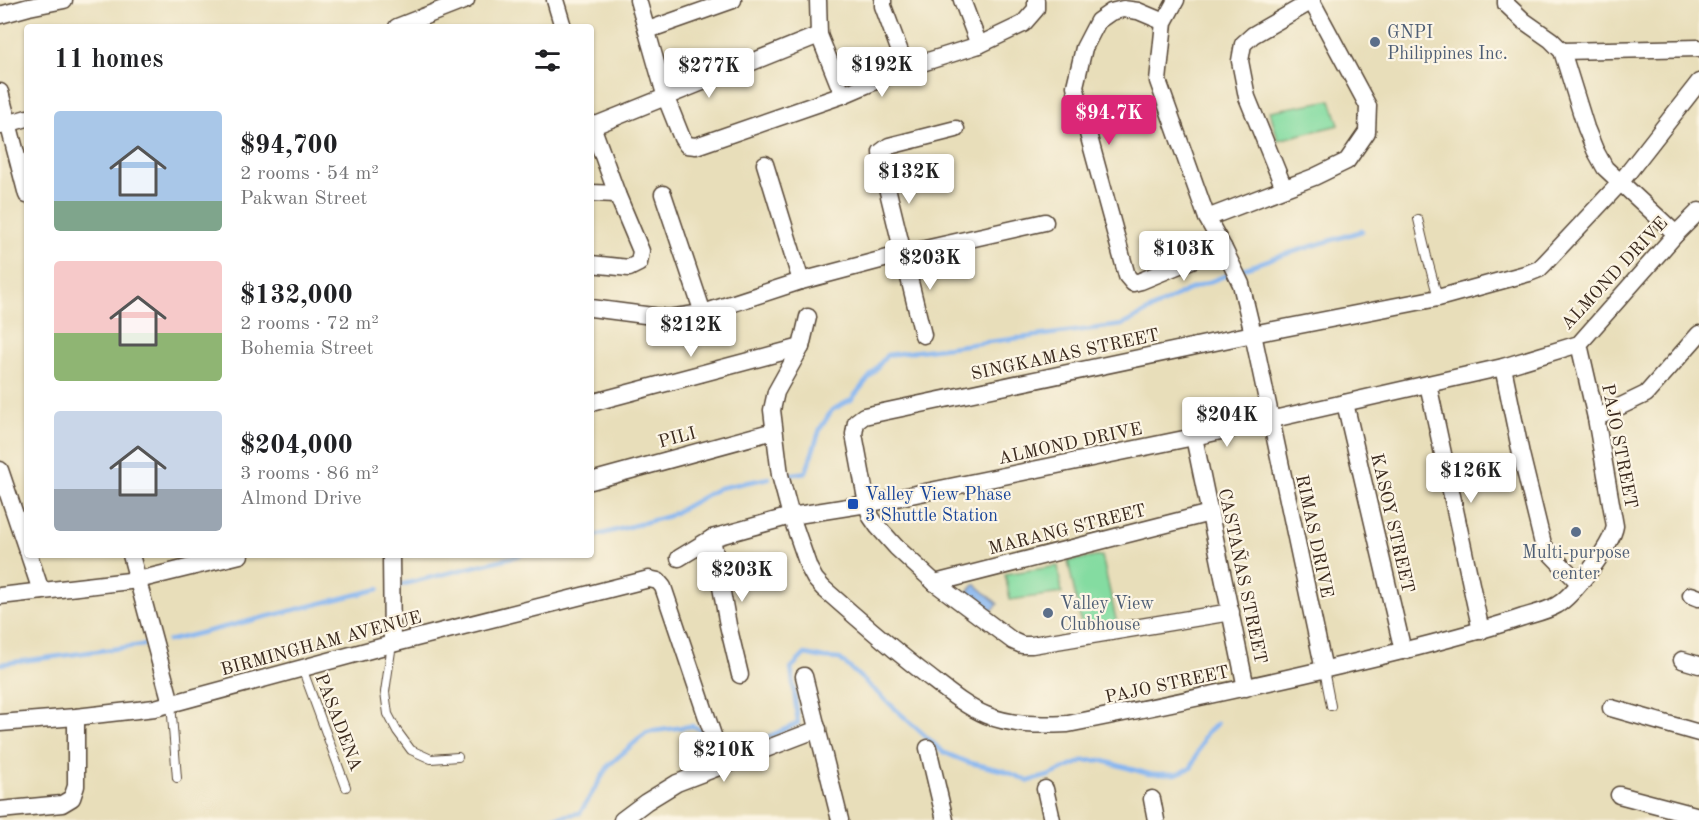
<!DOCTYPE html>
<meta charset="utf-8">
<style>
body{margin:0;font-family:"Old Standard TT",serif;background:#f6f6f6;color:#202124;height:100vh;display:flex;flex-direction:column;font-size:22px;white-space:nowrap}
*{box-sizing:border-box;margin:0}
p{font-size:20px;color:#757577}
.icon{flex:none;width:33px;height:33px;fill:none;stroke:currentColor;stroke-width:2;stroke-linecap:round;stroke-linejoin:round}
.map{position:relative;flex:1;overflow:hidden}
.side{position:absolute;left:24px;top:24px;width:570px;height:534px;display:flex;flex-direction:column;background:#fff;border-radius:6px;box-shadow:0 2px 4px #0004}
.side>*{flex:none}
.price{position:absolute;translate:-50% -51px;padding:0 14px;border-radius:6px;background:#fff;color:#222;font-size:20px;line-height:39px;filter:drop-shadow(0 2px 3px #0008)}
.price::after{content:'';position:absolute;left:50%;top:36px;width:18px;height:14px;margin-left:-9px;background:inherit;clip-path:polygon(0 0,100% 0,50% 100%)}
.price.selected{background:#db2777;color:#fff}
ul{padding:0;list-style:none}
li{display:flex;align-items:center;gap:18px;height:150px;padding:0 30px}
li span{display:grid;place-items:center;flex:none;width:168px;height:120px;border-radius:6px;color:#555}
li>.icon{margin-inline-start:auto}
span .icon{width:72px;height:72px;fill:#fffc;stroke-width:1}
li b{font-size:26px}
h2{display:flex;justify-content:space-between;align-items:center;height:72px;padding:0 30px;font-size:26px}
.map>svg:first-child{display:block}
</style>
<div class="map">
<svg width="1699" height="820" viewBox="0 0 1699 820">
<rect width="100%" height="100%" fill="#fcf5e5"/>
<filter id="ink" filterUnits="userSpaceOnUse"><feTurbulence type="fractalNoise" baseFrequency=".0167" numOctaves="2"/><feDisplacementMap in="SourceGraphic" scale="12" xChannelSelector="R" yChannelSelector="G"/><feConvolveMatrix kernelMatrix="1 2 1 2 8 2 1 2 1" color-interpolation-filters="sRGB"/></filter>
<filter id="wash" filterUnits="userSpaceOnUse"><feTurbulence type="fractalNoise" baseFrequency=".008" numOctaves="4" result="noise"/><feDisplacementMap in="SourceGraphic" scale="24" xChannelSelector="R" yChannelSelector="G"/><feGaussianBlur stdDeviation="1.35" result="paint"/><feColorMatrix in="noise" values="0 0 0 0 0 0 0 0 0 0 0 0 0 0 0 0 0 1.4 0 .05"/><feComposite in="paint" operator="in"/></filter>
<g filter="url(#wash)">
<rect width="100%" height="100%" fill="#e8deba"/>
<!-- green -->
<g fill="#84dca1" stroke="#608360" stroke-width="1.5">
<polygon points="1331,100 1339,125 1278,140 1270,111"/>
<polygon points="1102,556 1117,624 1082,628 1068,561"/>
<polygon points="1058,566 1062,593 1010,600 1005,574"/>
</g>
<!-- water -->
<polygon fill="#85b5f0" stroke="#607087" stroke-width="1.5" points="975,584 998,604 991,612 967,593"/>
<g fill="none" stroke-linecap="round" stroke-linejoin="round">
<!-- stream -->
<g stroke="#85b5f0" stroke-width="4.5">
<polyline points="1243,269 1273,258 1362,231"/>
<polyline points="787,475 806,472 820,429 832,410 851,400 887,355 1122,325 1186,291 1227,275"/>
<polyline points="591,537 669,516 719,488 769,478"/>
<polyline points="396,586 521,555"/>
<polyline points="168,641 379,589"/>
<polyline points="0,664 143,645"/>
<polyline points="721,753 745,748 798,723 791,668 805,654 824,658 840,659 943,752 967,762 1005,771 1029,781 1048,776 1083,761 1100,760 1149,774 1176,774 1191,768 1206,733 1217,724"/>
<polyline points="540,820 580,813 609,765 647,732 692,726 703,730 705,736"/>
</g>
</g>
</g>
<g filter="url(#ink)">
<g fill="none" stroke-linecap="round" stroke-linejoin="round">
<defs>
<g id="service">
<polyline points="1418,219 1427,257 1438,298"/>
<polyline points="392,644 385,692 388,714 397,731 411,750 431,759 458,757"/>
<polyline points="302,668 346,787"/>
<polyline points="1324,670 1331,706"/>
<polyline points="171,703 177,778"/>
</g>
<g id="minor">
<polyline points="555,0 563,27"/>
<polyline points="638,0 666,98 682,138 687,145 696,146 843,95 906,68 979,45 1023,24 1036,9 1036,0"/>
<polyline points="818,0 819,35 843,95"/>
<polyline points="883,0 883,6 906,68"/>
<polyline points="962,0 979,45"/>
<polyline points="1176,0 1164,22 1158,81 1207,218 1223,247 1241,284 1253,334 1324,670"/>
<polyline points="1506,0 1506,4 1524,21 1551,40 1562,51 1586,128 1595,150 1605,168 1676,234"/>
<polyline points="0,15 29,7 64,0"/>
<polyline points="1164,22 1138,11 1123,9 1111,12 1098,21 1084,48 1075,86 1127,276 1133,283 1141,281 1223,247"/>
<polyline points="397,27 466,0"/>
<polyline points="648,30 733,0"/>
<polyline points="1562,51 1699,48"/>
<polyline points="0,92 27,195"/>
<polyline points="591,123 617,194 641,251 639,263 629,268 591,264"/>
<polyline points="0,126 27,118"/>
<polyline points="591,127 819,35"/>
<polyline points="765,164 801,281"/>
<polyline points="1284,188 1247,97 1240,61 1243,44 1253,35 1312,1"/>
<polyline points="591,193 617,194"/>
<polyline points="663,194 703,313"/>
<polyline points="1207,218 1314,177 1347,161 1367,132 1368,106 1311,0"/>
<polyline points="591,308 668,318 703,313 801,281 903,254 1045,222"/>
<path d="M808,317L801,347L776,392L772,410L780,475L791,516L809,568L815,579L823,588C858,619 892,649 929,677C947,691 965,706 986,715C1012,726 1041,725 1068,724C1185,701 1302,676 1418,647C1453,638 1488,629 1523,617C1533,614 1547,611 1557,605C1573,596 1612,545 1615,526L1596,418L1579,344"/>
<polyline points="923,335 882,167 881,152 889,146 956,129"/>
<polyline points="1503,367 1521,454 1543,544 1547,550 1579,583"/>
<polyline points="1428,384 1481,631"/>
<polyline points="591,403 801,347"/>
<polyline points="1345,403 1403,651"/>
<polyline points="1596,418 1646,394 1699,334"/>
<polyline points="1194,437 1246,688"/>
<polyline points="0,470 27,550"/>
<polyline points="591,481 774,431"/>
<polyline points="712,538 728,625 740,675"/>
<polyline points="29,555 41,591"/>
<polyline points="131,555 171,703"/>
<polyline points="391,555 392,644"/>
<polyline points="679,558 712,538 791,516 867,504 1194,437 1503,367 1579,344 1676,234 1699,211"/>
<polyline points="935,583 1210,513"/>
<polyline points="1691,595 1699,598"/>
<polyline points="0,596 138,580 240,555"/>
<polyline points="1231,612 1032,645 1022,645 1013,641 935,583 896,547 878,527 871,517 867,504 854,434 856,422 864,416 1253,334 1438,298 1529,273 1539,269 1545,263 1620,183 1699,82"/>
<polyline points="1682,660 1699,665"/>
<polyline points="804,676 840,820"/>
<polyline points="1611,708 1699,733"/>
<polyline points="0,723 76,717 155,708 392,644 649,579 658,581 663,587 723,765"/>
<polyline points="928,748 945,820"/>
<polyline points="1045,789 1052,820"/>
<polyline points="1619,795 1699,816"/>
<polyline points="1152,799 1156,820"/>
<polyline points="0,810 62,804 72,798 76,786 76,717"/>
<polyline points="622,820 646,802 677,783 818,729"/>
</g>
</defs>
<!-- service casing -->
<use href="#service" stroke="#554535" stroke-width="10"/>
<!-- minor casing -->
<use href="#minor" stroke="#554535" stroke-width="19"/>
<!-- service -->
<use href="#service" stroke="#fff" stroke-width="8"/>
<!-- minor -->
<use href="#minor" stroke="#fff" stroke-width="16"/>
</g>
</g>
<!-- markers -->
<g fill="#5c6f8a" stroke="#fcf5e5" stroke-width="2">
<circle cx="1375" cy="42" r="6"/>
<circle cx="1576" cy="532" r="6"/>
<circle cx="1048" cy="613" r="6"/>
</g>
<rect fill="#1a4fb4" stroke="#fcf5e5" stroke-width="2" x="847" y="498" width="12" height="12" rx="3"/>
<g text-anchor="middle" stroke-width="4.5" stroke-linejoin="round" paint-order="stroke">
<!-- service labels -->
<g font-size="18" fill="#4e5e75" stroke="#fcf5e5" text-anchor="start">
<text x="1387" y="38">GNPI<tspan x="1387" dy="21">Philippines Inc.</tspan></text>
<text x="1576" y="558" text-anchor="middle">Multi-purpose<tspan x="1576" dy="21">center</tspan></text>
<text x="1060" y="609">Valley View<tspan x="1060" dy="21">Clubhouse</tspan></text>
</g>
<!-- street labels -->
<g font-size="18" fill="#3b2a1e" stroke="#fcf5e5">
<text transform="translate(1614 273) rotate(-47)" y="6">ALMOND DRIVE</text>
<text transform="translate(1065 354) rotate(-12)" y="6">SINGKAMAS STREET</text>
<text transform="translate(677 437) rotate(-15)" y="6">PILI</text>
<text transform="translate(1070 443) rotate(-12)" y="6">ALMOND DRIVE</text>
<text transform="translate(1620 446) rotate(79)" y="6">PAJO STREET</text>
<text transform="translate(1393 523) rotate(77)" y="6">KASOY STREET</text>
<text transform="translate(1067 529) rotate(-14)" y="6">MARANG STREET</text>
<text transform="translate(1315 536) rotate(78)" y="6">RIMAS DRIVE</text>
<text transform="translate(1243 576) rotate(78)" y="6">CASTAÑAS STREET</text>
<text transform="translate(321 643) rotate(-15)" y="6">BIRMINGHAM AVENUE</text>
<text transform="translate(1167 684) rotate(-12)" y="6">PAJO STREET</text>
<text transform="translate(339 722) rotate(69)" y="6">PASADENA</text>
</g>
<!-- transit labels -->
<g font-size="18" fill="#164399" stroke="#fcf5e5" text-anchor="start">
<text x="865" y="500">Valley View Phase<tspan x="865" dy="21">3 Shuttle Station</tspan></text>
</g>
</g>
</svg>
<b class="price" style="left:882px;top:98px">$192K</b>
<b class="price" style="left:709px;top:99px">$277K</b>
<b class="price selected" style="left:1109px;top:146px">$94.7K</b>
<b class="price" style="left:909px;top:205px">$132K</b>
<b class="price" style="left:1184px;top:282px">$103K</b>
<b class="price" style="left:930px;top:291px">$203K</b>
<b class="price" style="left:691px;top:358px">$212K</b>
<b class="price" style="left:1227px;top:448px">$204K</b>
<b class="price" style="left:1471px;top:504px">$126K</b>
<b class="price" style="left:742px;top:603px">$203K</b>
<b class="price" style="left:724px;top:783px">$210K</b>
<section class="side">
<h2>11 homes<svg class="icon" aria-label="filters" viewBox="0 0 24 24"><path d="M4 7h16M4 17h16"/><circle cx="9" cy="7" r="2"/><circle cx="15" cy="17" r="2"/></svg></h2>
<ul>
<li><span style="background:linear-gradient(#a9c7e8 75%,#7fa58c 0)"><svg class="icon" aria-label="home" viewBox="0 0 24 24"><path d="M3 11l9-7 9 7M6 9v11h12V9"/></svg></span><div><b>$94,700</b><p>2 rooms · 54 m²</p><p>Pakwan Street</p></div></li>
<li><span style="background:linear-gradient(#f6c9c9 60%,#8fb573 0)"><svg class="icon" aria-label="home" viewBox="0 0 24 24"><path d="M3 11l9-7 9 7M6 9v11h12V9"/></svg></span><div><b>$132,000</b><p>2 rooms · 72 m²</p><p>Bohemia Street</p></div></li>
<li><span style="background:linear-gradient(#c9d6e8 65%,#9aa5b1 0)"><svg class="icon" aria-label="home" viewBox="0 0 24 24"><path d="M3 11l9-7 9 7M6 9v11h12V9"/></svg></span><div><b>$204,000</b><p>3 rooms · 86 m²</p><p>Almond Drive</p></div></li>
</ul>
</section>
</div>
